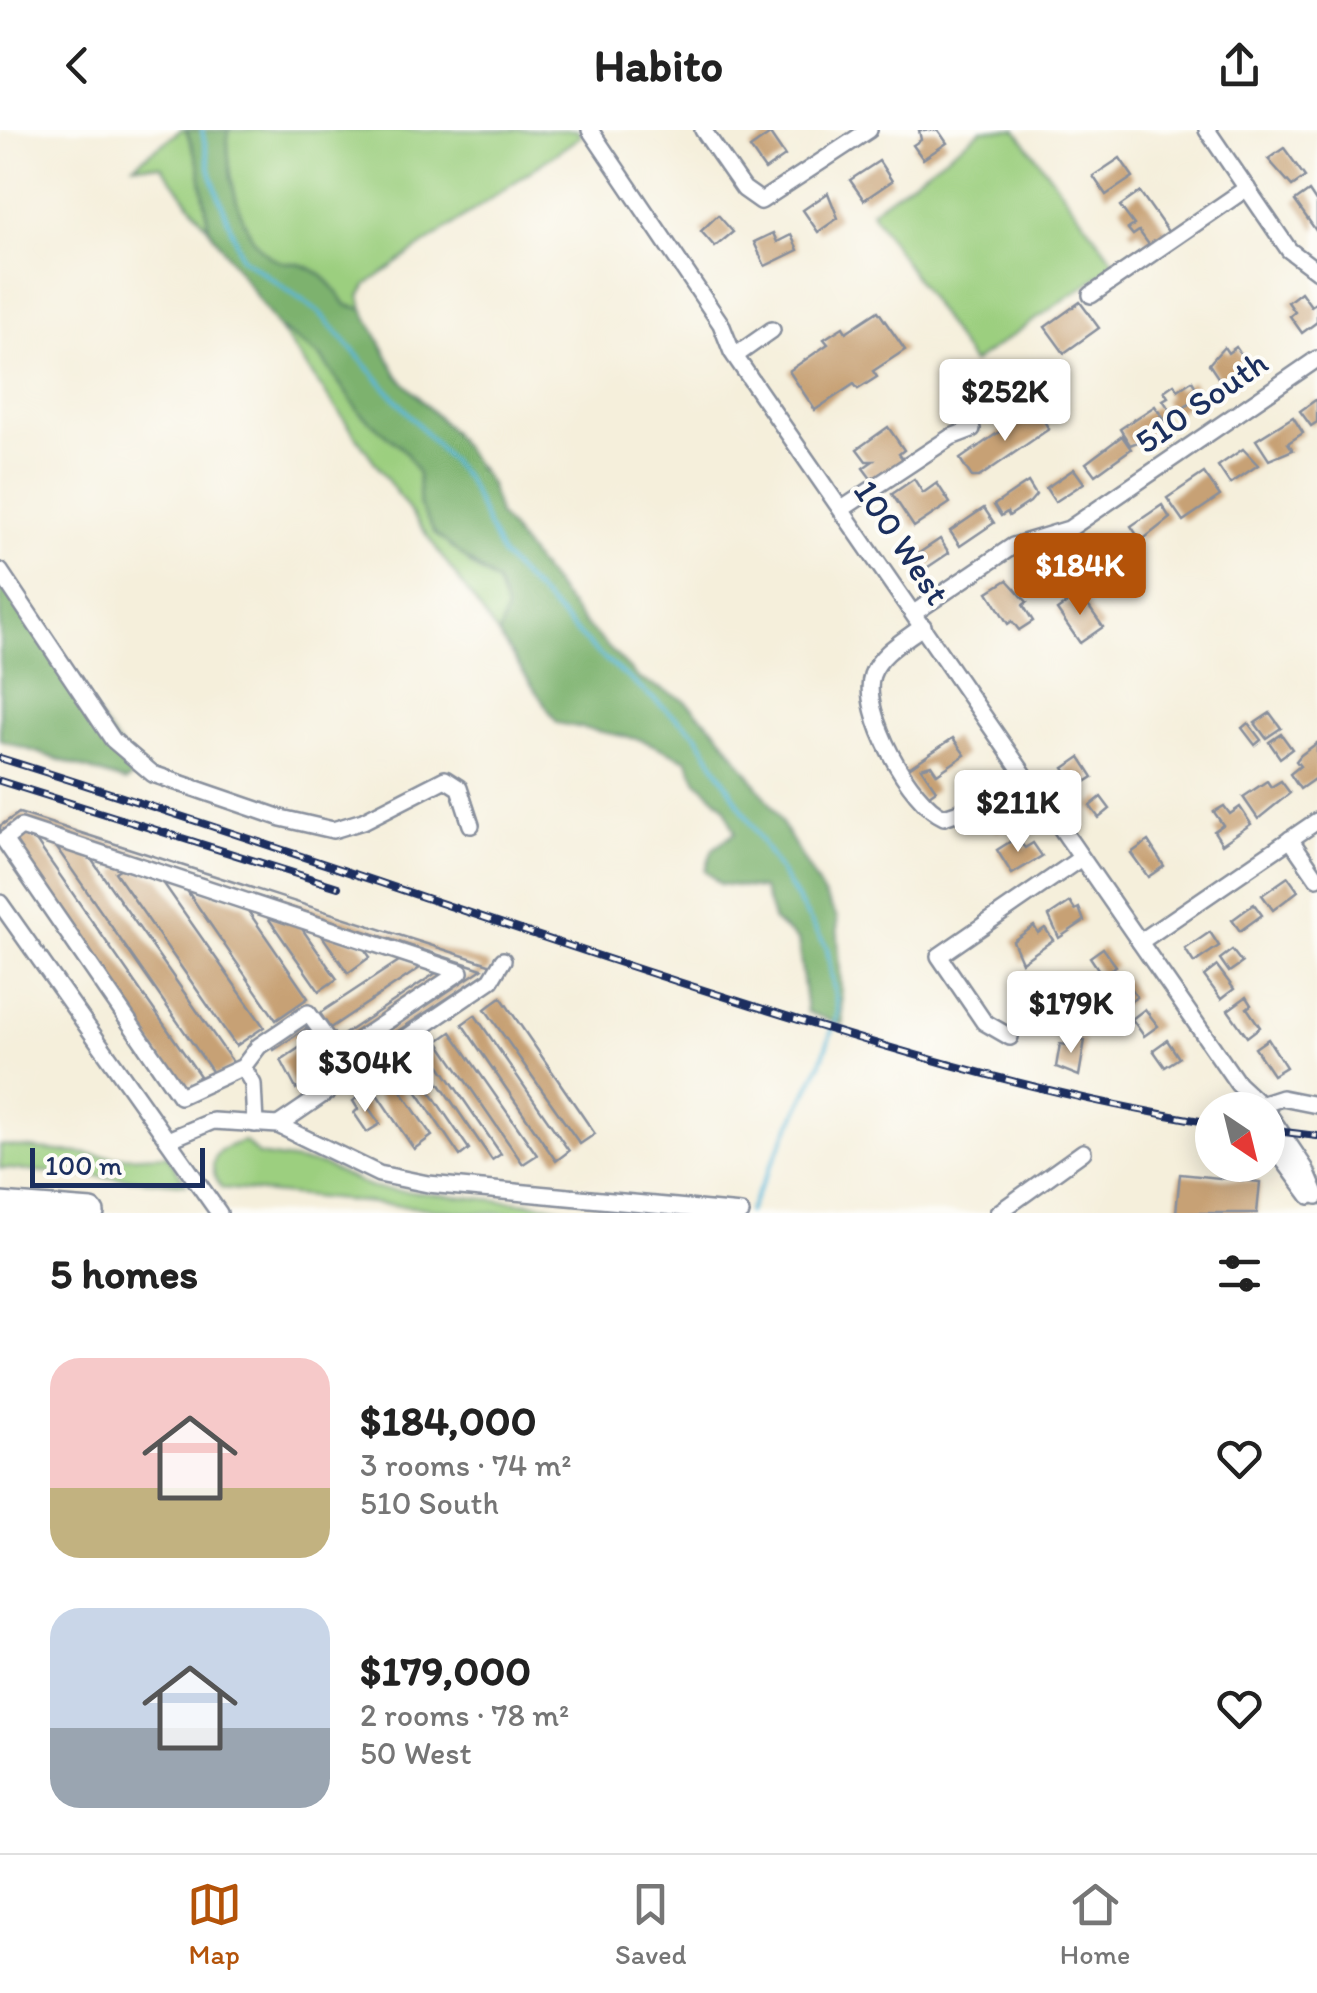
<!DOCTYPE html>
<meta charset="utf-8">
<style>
body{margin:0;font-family:Itim,sans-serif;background:#f2f2f2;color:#222;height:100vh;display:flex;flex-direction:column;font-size:38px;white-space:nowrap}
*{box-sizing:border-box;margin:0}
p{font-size:32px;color:#767676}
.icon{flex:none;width:55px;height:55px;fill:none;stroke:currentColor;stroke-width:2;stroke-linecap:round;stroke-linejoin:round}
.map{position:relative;height:1083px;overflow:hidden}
.details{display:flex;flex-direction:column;background:#fff;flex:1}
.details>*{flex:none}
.needle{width:65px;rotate:145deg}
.controls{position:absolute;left:1195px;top:962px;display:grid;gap:20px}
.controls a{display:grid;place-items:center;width:90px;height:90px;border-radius:50%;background:#fff;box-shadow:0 5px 25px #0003;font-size:50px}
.scale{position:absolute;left:30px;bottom:25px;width:175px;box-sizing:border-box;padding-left:10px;border:5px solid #1b2f5e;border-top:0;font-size:28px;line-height:35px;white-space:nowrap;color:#1b2f5e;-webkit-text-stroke:8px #fdfcf7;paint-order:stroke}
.price{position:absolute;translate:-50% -85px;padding:0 22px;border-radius:10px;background:#fff;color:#222;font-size:32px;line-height:65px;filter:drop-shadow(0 2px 5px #0008)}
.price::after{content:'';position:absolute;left:50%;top:60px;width:30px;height:22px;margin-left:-15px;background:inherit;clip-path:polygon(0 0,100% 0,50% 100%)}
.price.current{background:#b45309;color:#fff}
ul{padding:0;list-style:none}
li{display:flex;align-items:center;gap:30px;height:250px;padding:0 50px}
li span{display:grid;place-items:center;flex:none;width:280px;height:200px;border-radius:30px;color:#555}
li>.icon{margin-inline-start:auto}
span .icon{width:120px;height:120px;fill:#fffc;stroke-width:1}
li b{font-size:42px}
h2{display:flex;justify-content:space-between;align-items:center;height:120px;padding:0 50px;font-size:42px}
header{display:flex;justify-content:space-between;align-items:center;height:130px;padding:0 50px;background:#fff;font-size:45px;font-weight:700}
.tabs{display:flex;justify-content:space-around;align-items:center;height:140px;border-top:2px solid #e0e0e0;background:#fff;font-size:28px;color:#767676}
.tabs a{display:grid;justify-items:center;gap:5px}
.tabs .current{color:#b45309}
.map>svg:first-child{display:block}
</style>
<header><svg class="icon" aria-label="back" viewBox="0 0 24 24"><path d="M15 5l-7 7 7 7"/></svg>Habito<svg class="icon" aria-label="share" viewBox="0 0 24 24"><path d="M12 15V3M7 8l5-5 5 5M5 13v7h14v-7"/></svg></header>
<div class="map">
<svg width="1317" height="1083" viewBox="0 0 1317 1083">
<rect width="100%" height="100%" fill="#fdfcf7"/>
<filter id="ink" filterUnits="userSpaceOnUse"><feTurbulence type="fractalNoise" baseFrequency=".01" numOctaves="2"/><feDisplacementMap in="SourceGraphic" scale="20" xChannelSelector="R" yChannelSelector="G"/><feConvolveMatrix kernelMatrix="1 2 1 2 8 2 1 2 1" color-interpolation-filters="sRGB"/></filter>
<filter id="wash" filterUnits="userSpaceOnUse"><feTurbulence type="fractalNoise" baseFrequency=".0048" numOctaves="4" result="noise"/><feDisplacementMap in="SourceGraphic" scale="40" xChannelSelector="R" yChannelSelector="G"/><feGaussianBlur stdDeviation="2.25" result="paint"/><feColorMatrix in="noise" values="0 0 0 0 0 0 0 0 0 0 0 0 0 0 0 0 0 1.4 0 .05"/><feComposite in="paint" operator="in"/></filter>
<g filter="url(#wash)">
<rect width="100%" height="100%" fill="#f5efdb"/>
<!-- green -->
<g fill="#9ccf7f" stroke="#5c7f6e" stroke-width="2.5">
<polygon points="181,0 186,0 199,36 209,99 161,36 134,35"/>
<path d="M228,0H577L581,6L367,154L360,166L363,179L346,175C334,156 322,141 299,134C292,132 282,133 276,130C238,111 226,37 228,0Z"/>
<polygon points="982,0 1016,0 1116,134 972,233 871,81"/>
<polygon points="278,197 321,227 360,283 405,321 419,344 420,376 472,436 497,453 507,479 499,506"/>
<path d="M245,1011L258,1025L323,1035L372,1058L548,1075L583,1083H473L222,1058C203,1032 216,1018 245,1011Z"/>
<polygon points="0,1015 116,1027 167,1025 186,1054 0,1038"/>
</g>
<!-- forest -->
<g fill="#7db26e" stroke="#4c7066" stroke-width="2.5">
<path d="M186,0H228C226,37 238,111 276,130C282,133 292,132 299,134C322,141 334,156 346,175L363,179L398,246L451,301L490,354L499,385L582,491L639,549L683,569L718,602L770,673L837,787L843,895L807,882L798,810L774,791L763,759L720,754L705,740L713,719L735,703L724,676L697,651L687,630L642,610L557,593L499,506L506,479L497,453L435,404L420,376L418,344L405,321L360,283L321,227L278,197L209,99L199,36Z"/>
<polygon points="0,453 138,641 126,652 0,610"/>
</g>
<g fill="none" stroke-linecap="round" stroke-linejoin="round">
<!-- stream -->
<polyline stroke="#5ab7d8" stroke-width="4" points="202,0 211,45 242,128 319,182 467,350 502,426 594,520 696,604 827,818 838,883 820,935 748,1082"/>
</g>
<g id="blocks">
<!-- building -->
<g fill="#c7a174">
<polygon points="919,0 938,0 947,13 923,29 913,15 921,10"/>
<polygon points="770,4 785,26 765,40 750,18"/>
<polygon points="1284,18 1305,47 1292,56 1268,29"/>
<polygon points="1120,28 1133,47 1106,65 1093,46"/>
<polygon points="879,31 892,51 864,70 850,50"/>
<polygon points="1309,61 1317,73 1317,102 1295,71"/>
<polygon points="1140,62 1169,103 1150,116 1139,101 1133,105 1128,99 1134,95 1120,76"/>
<polygon points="828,63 838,88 818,102 803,80"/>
<polygon points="718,85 733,102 715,117 701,101"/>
<polygon points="773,103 777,112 791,105 798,120 765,136 754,112"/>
<polygon points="1301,162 1311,176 1317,172 1317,192 1302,203 1290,186 1295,182 1288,172"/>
<polygon points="1080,172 1099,198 1064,223 1045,197"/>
<polygon points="878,181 905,220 873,241 877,247 858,259 854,254 815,280 789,241 828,214 824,209 843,197 846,202"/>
<polygon points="1224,217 1228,223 1236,217 1248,235 1232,245 1236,250 1225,258 1209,234"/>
<polygon points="1192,251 1201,266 1173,285 1163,270 1168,267 1164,261 1174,254 1178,260"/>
<polygon points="1317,269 1317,292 1311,296 1300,281"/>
<polygon points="1155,276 1165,291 1146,304 1149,308 1130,315 1120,299"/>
<polygon points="1035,277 1049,299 979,347 972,347 960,329"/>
<polygon points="1293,287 1303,303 1288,313 1293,320 1269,330 1256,310"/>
<polygon points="888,297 904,320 899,324 908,336 889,349 884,341 872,350 863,338 873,331 866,331 857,319"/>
<polygon points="1122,306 1131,319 1095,345 1086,333"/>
<polygon points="1243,319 1258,335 1230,354 1218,336"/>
<polygon points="1074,339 1084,353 1055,372 1046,358"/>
<polygon points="1204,343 1220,366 1183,391 1167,368"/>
<polygon points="914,349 923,363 937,353 950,373 914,397 892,364"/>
<polygon points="1028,352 1036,365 1030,372 1009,386 1007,382 1001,386 994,375"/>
<polygon points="1162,375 1170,388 1141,411 1131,396"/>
<polygon points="984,378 994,393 960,416 950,401"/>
<polygon points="1121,407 1132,424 1097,447 1086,431"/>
<polygon points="940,409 949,423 919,443 910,429"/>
<polygon points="1007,450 1027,472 1023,475 1033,491 1019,500 1012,491 1008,494 988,462"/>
<polygon points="1080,464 1103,497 1080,513 1057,480"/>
<polygon points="1270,583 1281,598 1266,608 1255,593"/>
<polygon points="1248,593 1261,610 1255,615 1242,598"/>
<polygon points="1281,604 1292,619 1280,628 1269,612"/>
<polygon points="953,608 965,625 937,644 931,635 921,638 936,660 922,670 903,642"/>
<polygon points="1317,613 1317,647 1300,659 1290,644 1300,636 1296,631 1301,625"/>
<polygon points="1080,627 1093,647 1077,657 1064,638"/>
<polygon points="1267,651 1271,657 1281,651 1290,663 1258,689 1243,667"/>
<polygon points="999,666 1017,692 997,702 982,678"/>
<polygon points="1101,667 1110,679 1099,688 1090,676"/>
<polygon points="1224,676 1230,684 1240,677 1251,694 1222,714 1214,701 1223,695 1214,682"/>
<polygon points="19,683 489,834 490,840 336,942 307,898 274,920 271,915 309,890 338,934 482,839 20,690 0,704 0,696"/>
<polygon points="22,704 34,708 200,946 182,958 11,712"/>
<polygon points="1016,708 1025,718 1033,713 1042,726 1012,744 997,720"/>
<polygon points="1148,711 1164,736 1148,747 1131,723"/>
<polygon points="54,714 89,726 234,934 216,947"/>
<polygon points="123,737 160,748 264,897 236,916 115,742"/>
<polygon points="1288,747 1298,761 1273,780 1262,765"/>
<polygon points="192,759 244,775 308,868 276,890 188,762"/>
<polygon points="1070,772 1075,780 1079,778 1084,791 1059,808 1049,786"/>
<polygon points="1254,774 1262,785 1240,801 1232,790"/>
<polygon points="266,785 298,793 337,849 319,861"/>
<polygon points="1034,796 1038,803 1045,798 1053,810 1022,832 1013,811"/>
<polygon points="318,800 360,813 370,827 348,843"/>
<polygon points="1210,802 1219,816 1194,833 1185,819"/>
<polygon points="1103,818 1116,836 1102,845 1090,827"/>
<polygon points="1232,820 1242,833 1229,842 1220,829"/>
<polygon points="402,829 420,838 330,898 320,883"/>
<polygon points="1217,836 1234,859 1221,869 1204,846"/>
<polygon points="439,841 447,847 342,917 337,909"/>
<polygon points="1125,848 1137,867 1123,876 1110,858"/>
<polygon points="501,867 595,1004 580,1014 485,879"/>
<polygon points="1246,867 1251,875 1247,878 1260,897 1247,907 1228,880"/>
<polygon points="1145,879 1158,896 1144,906 1132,889"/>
<polygon points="475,885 569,1021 556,1031 462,894"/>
<polygon points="451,902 537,1025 523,1034 438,911"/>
<polygon points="1070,908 1085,910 1079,946 1056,937 1060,914 1069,915"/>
<polygon points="1268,909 1286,937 1273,945 1255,918"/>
<polygon points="1167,910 1179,928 1165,937 1153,920"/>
<polygon points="308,912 322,940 296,959 281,930"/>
<polygon points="428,918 501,1024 492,1030 419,924"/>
<polygon points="409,931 469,1019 460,1026 400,937"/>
<polygon points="390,945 432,1006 414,1019 372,957"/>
<polygon points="360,966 380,994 367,1002 354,983 358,979 353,971"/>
<polygon points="1180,1044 1260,1052 1257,1083 1176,1083"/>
</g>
</g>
</g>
<g filter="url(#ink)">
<use href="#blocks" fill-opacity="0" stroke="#888f9c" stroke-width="2.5"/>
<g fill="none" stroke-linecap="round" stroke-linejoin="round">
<defs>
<g id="minor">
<polyline points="590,0 721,194 732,222 763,267 1238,954 1266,980"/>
<polyline points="703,0 744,59 761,71 869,0"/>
<polyline points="1207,0 1289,120 1317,141"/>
<polyline points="1091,165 1247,58"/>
<polyline points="735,226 772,200"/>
<polyline points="842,379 951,307 972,299"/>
<polyline points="0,441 113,610 153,644 281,688 333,700 363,691 445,649 459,658 471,695"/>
<polyline points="914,483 1013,416 1069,399 1317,229"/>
<path d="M923,496C905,510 880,523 872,545C860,581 910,673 944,687L965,680L1022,642"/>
<polyline points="1290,709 1317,748"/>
<polyline points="0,773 219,1083"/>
<polyline points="1140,812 1317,691"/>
<polyline points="1010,907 984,892 939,826 1081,728"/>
<polyline points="243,937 259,916 308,883 338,924 460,842 21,697 4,710 180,966 243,937 253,954 255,994"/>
<polyline points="1254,977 1282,968 1317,975"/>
<polyline points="1268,983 1305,1038 1317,1066"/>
<polyline points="278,995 491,850 503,830"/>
<polyline points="1268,1009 1310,1066"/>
<polyline points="168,1010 213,991 278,995 379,1044 428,1054 741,1083"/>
<polyline points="998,1083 1083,1022"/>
</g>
<polyline id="highway" points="0,1076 91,1083"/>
</defs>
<!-- minor casing -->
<use href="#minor" stroke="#888f9c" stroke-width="20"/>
<!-- highway casing -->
<use href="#highway" stroke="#888f9c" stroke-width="30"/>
<!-- minor -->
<use href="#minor" stroke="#fff" stroke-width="15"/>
<!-- highway -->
<use href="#highway" stroke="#fff" stroke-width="25"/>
<defs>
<g id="rail">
<path d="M0,628C229,699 456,780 685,854C859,910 1032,964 1212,993"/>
<polyline points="0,651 338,757"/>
<polyline points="1268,1000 1317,1006"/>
</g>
</defs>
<!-- rail casing -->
<use href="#rail" stroke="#1b2f5e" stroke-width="8"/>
<!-- rail -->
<use href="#rail" stroke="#fdfcf7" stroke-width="4" stroke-dasharray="11" stroke-linecap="butt"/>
</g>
</g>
<g text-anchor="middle" stroke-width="8" stroke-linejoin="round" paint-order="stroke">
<!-- street labels -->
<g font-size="35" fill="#1b2f5e" stroke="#fdfcf7">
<text transform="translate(1201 272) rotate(-35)" y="12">510 South</text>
<text transform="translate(902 412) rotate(56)" y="12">100 West</text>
</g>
</g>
</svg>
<div class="controls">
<a><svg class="needle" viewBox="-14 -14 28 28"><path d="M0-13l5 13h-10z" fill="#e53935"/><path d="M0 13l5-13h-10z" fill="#767676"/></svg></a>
</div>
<div class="scale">100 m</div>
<b class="price" style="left:1005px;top:314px">$252K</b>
<b class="price current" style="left:1080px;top:488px">$184K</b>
<b class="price" style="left:1018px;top:725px">$211K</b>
<b class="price" style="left:1071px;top:926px">$179K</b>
<b class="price" style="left:365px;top:985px">$304K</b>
</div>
<section class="details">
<h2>5 homes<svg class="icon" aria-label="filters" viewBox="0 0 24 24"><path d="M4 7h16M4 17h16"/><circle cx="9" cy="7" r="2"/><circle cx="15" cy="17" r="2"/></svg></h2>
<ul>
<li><span style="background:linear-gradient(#f6c9c9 65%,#c2b280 0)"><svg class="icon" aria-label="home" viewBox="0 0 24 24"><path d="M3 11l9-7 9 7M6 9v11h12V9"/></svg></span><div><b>$184,000</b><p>3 rooms · 74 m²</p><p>510 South</p></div><svg class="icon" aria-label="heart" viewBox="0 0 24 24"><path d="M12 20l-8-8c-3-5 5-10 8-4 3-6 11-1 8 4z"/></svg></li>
<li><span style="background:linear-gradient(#c9d6e8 60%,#9aa5b1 0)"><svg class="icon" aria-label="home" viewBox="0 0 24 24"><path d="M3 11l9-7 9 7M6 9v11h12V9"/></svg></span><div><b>$179,000</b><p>2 rooms · 78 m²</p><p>50 West</p></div><svg class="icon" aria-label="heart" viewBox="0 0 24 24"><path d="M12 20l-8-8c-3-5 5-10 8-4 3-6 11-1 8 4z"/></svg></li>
</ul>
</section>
<nav class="tabs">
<a class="current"><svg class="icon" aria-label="map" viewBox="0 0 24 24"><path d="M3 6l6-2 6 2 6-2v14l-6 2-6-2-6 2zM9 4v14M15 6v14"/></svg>Map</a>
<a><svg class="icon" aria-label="saved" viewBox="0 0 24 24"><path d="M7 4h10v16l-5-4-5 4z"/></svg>Saved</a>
<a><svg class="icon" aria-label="home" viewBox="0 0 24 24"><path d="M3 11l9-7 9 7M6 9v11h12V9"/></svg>Home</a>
</nav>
